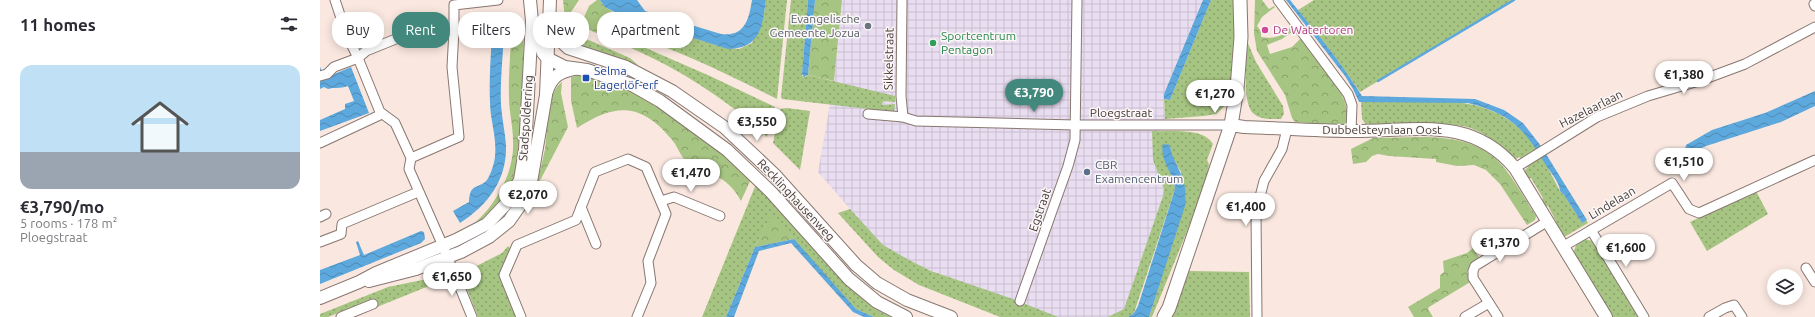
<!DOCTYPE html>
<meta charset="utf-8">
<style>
body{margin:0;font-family:Ubuntu,sans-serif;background:#f7f7f7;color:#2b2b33;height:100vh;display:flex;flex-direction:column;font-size:15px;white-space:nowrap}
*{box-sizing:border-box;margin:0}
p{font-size:13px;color:#7c7c81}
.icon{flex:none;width:22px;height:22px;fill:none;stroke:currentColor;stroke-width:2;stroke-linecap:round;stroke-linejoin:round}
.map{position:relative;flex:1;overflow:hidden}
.side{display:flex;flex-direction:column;background:#fff;width:320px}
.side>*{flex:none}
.guide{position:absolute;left:12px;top:12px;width:380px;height:36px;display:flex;gap:8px}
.fabs{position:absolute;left:1447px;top:269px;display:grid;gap:8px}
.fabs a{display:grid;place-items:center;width:36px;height:36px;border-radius:50%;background:#fff;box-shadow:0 2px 10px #0003;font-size:20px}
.price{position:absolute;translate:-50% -34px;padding:0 9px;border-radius:14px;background:#fff;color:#222;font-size:13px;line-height:26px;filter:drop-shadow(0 1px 2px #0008)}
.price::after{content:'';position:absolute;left:50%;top:24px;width:12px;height:9px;margin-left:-6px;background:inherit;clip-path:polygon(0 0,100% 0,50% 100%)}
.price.active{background:#43887c;color:#fff}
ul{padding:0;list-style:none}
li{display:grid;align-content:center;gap:8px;height:212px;padding:0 20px}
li+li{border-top:1px solid #e1e1e2}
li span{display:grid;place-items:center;height:124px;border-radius:12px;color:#555}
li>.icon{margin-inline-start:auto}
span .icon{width:72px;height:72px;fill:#fffc;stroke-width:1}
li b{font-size:17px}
h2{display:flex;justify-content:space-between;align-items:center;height:48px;padding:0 20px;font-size:17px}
.chip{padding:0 14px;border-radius:16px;background:#fff;box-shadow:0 2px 10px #0003;font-size:14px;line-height:36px}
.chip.active{background:#43887c;color:#fff}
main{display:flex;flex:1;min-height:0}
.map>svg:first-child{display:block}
</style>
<main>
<section class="side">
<h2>11 homes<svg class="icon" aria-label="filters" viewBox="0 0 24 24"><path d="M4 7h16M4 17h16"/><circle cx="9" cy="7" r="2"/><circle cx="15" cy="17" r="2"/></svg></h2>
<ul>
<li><span style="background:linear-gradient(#bfe0f5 70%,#9aa5b1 0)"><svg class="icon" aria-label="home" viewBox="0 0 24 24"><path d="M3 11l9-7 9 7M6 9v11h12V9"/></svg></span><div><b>€3,790/mo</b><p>5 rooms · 178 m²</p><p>Ploegstraat</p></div></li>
</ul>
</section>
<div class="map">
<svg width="1495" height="317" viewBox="0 0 1495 317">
<defs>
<pattern id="industrial-grid" width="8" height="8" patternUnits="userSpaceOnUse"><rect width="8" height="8" fill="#e9ddf1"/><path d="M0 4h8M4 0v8" fill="none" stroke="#c9becf"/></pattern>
<pattern id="grass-dots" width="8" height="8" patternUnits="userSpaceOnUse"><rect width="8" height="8" fill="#a7c582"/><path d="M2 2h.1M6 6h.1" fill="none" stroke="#8aa16b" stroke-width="1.8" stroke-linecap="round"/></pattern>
<pattern id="forest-crowns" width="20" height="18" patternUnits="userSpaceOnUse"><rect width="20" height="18" fill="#a7c582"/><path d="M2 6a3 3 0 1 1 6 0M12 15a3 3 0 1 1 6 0" fill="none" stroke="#8aa16b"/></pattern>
<pattern id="water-waves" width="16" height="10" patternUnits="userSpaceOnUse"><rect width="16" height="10" fill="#5da8dd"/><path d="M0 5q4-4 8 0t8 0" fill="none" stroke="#4e8ab4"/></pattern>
</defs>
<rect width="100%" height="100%" fill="#fae8e0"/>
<!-- industrial -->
<polygon fill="url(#industrial-grid)" points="522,0 883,0 844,94 845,119 837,138 850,186 808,312 799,317 733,317 570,255 498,172 514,81"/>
<!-- grass -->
<g fill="url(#grass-dots)">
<path d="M446,0H467L457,99C407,74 357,49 304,33L309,18L399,46L419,49L432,43L444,13Z"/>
<polygon points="471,0 488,0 482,76 486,77 488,75 575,96 575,102 563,101 562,105 575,104 574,112 462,99 461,97"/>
<polygon points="891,0 916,0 912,79 907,104 896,114 884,116 845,119 844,99 850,100"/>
<polygon points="994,0 1194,0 1040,92 1016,58 978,10"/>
<polygon points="257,35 310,58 318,65 255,46"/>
<path d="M927,41L936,62L963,106L964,114L961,119C953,119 941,120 934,114C921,104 927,57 927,41Z"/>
<path d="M312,42L390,76L455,107L447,137C407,99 359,69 309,47Z"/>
<path d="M1041,102H1133C1167,104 1198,119 1216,149L1202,159L1199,157L1194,160C1182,148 1170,136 1153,129C1130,120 1073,125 1046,125L1042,119Z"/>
<polygon points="467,108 490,111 480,170 453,143 460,109"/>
<path d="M832,131C850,132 883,127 893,144L887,160L889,164L886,185L832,317H829L866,197L861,172L851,155L850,146L843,145C842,162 854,173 855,189L814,313L808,317H788L804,309L843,196L844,189L833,160Z"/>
<polygon points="1221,155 1240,191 1244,195 1262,223 1266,220 1268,223 1246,236 1242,237 1235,224 1236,221 1228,206 1224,206 1221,202 1223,198 1211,178 1207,178 1203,172 1208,167 1206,165"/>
<polygon points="436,184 531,289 555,309 571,317 554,317 536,309 481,250 472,237 450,218 435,247 406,317 382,317"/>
<polygon points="1436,191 1448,214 1387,251 1370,222"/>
<polygon points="530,209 563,245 589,260 611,271 693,299 738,317 680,317 599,285 574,270 558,257 518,213"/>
<polygon points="1265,239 1272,241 1318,317 1292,317 1253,254 1256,245"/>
<polygon points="188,246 191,249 181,277 197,317 158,317 141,274 182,253"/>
<polygon points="869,271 929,272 930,317 852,317"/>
<polygon points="112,278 114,284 57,307 54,299 8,317 0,317 0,314 68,287"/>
</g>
<!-- forest -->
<g fill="url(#forest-crowns)">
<polygon points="243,0 259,0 251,12 248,20 245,19"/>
<path d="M277,0H280C287,11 297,14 309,18L300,43L260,26L269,6Z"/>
<polygon points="495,0 522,0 514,81 488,75"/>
<path d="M935,0H942L949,9L954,6L955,7L942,17L937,26L941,31V37C952,39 965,37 971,26L975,30L962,39L947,45L950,54L972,47L981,38C994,56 1040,103 1024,126L975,122L972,118L965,95L937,51L934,34Z"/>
<path d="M192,24H199V26H204L203,69L205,81L199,170L190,191L167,219L151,226C175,207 195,172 193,141C193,126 189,112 189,98C188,74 191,48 192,24Z"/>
<path d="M260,75L283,78L338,103L382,135L431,179L421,201C412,184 402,178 385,171C380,169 375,168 371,165C361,159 359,149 353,141C322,103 297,102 257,128L251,101V77Z"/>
<path d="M242,82L241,93L248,127L213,194C218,179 222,164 225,149C228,131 226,93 242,82Z"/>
<path d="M1053,138C1100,138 1154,128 1186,170C1197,184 1206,201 1216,216L1215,220L1207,225L1180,184L1166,170L1154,165L1137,166L1116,162V159L1069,156L1058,154L1052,156L1046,162L1033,164L1031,149Z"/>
<polygon points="450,217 454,219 474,239 435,247"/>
<polygon points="1153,248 1160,259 1148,270 1147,273 1152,281 1109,307 1108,309 1113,317 1094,317 1088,307 1120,288 1120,275 1124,272 1123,261 1147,253"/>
</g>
<!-- water -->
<g fill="url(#water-waves)">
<path d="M280,0H317L325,11L401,34C425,37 429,19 432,0H446C442,27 441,48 408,49L300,15L285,7Z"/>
<polygon points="488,0 495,0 488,75 484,77 482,74"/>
<polygon points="883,0 891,0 850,100 844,99 844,94"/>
<path d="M966,0H970C995,31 1021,62 1042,96L1155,99L1184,110L1203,123L1221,146L1267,220L1262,223L1244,195L1240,191C1240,184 1232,174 1227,167C1205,130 1192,114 1148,103L1039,102L1033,89L1025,76Z"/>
<path d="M172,31L184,32C183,56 180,81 181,105C182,119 185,132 186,145C187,180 168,205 140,223L133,211L149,202C150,182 158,190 167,180C171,174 174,164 175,157C177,137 170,120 170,102C169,78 171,54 172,31Z"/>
<path d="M0,67L5,78L31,67L49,113L0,131V120L25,109V104L34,101L28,86C19,89 14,87 8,89L4,87L0,89Z"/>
<polygon points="1495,91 1495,106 1461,122 1386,146 1357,160 1355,159 1356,156 1365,150 1366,145 1392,130 1445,113"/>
<path d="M843,144L850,145C851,156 856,162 860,172C865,181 867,196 865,206L829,317H808L814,313L818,306L855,189C854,173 839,161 843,144Z"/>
<polygon points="101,231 104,232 105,239 101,243 0,284 0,270 40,255 36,242 38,241 44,255"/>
<polygon points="474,239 536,309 554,317 544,317 533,312 471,243 439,251 414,317 406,317 435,247"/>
</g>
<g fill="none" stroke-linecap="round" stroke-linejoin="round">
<!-- stream -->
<polyline stroke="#5da8dd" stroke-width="2.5" points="1058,81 1194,0"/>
<defs>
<g id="minor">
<polyline points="15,0 26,33 38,58 60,112 75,123 91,158 89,169 123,246 152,317"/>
<polyline points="582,0 581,96 583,117"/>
<polyline points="958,0 1028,94 1032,105 1031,131"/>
<polyline points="1494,4 1495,6"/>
<polyline points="134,30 134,5 178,0"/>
<polyline points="0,76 7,74 14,67 38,58 46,51 103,28 134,30 132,67 139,137 91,158"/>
<polyline points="548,114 583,117 596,121 755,125 911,125"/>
<polyline points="0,143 62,114"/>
<polyline points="1195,168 1277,117 1328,96 1382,80 1425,64 1495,27"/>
<polyline points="341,201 354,197 400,216"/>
<polyline points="261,207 276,244"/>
<polyline points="0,217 6,214"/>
<polyline points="1271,230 1324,317"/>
<polyline points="0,242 21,234 22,224 98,192"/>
<polyline points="1244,246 1352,183 1369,209 1379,213 1495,160"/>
<polyline points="1486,268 1495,282"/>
<polyline points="700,301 748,166 755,140 757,0"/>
<polyline points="21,317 53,304"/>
<polyline points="201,317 184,275 197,245 256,220 275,172 308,159 326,167 346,214 328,261 331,283 317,317"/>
<polyline points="937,317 936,212 944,181 962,149 967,129"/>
<polyline points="1145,317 1169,303"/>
<polyline points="1178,317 1153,278 1153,271 1155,266 1228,221"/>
<polyline points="1389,317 1405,308 1414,305 1422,317"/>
</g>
<g id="tertiary">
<polyline points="212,21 223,53 227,58 245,67 267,70 312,85 340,101 407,150 451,192 529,279 557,302 586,317"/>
<polyline points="229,30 248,48 306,67 352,91 404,127 454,174 536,265 557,283 587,300 631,317"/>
<path d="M227,91C232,76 240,72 254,69"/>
<path d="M911,125L924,127C959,128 995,131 1030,131C1092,132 1149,114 1195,168L1286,317"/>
<polyline points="49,281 96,269 141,252 169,237 189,221 203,201 211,182 226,95 230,0"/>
<polyline points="0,298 39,282 56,273 136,240 167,224 185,205 200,180 205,150 212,21 210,0"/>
</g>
<polyline id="secondary" points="844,317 849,308 911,125 917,89 921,37 920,0"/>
</defs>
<!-- minor casing -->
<use href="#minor" stroke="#887770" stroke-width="11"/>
<!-- tertiary casing -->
<use href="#tertiary" stroke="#887770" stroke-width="14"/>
<!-- secondary casing -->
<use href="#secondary" stroke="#887770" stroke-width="15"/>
<!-- minor -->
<use href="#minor" stroke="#fff" stroke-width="9"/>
<!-- tertiary -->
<use href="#tertiary" stroke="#fff" stroke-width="12"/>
<!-- secondary -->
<use href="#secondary" stroke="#fff" stroke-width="13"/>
</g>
<!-- markers -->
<circle fill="#6b7280" stroke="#fcf8f7" stroke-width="1.5" cx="548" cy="26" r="4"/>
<circle fill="#d1479c" stroke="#fcf8f7" stroke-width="1.5" cx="945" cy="30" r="4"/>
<circle fill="#2e9e5b" stroke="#fcf8f7" stroke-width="1.5" cx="613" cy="43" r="4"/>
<rect fill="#1a4fb4" stroke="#fcf8f7" stroke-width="1.5" x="262" y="74" width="8" height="8" rx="2"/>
<circle fill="#5c6f8a" stroke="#fcf8f7" stroke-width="1.5" cx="767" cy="172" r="4"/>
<g text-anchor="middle" stroke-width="3" stroke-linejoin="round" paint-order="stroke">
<!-- worship labels -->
<g font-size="12" fill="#5b616d" stroke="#fcf8f7" text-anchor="end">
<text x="540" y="23">Evangelische<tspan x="540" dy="14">Gemeente Jozua</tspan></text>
</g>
<!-- hotel labels -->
<g font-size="12" fill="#b23c85" stroke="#fcf8f7" text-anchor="start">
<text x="953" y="34">De Watertoren</text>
</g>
<!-- leisure labels -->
<g font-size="12" fill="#27864d" stroke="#fcf8f7" text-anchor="start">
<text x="621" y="40">Sportcentrum<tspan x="621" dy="14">Pentagon</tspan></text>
</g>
<!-- street labels -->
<g font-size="12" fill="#423a37" stroke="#fcf8f7">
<text transform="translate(569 59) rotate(-89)" y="4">Sikkelstraat</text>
<text transform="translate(1271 109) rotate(-27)" y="4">Hazelaarlaan</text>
<text x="801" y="117">Ploegstraat</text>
<text transform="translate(206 118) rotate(-86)" y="4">Stadspolderring</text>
<text x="1062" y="134">Dubbelsteynlaan Oost</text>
<text transform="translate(476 200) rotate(47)" y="4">Recklinghausenweg</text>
<text transform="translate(1292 203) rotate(-31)" y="4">Lindelaan</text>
<text transform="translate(720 210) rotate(-71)" y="4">Egstraat</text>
</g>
<!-- transit labels -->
<g font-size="12" fill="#164399" stroke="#fcf8f7" text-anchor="start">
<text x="274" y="75">Selma<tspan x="274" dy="14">Lagerlöf-erf</tspan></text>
</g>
<!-- service labels -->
<g font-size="12" fill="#4e5e75" stroke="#fcf8f7" text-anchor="start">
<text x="775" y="169">CBR<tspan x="775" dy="14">Examencentrum</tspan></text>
</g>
</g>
</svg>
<div class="fabs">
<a><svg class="icon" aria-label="layers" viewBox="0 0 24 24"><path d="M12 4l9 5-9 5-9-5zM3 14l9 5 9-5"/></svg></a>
</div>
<b class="price" style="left:1364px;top:95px">€1,380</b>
<b class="price active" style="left:714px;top:113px">€3,790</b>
<b class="price" style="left:895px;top:114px">€1,270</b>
<b class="price" style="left:437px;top:142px">€3,550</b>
<b class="price" style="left:1364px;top:182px">€1,510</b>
<b class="price" style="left:371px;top:193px">€1,470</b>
<b class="price" style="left:208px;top:215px">€2,070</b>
<b class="price" style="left:926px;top:227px">€1,400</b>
<b class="price" style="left:1180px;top:263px">€1,370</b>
<b class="price" style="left:1306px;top:268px">€1,600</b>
<b class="price" style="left:132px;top:297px">€1,650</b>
<div class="guide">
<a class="chip">Buy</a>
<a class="chip active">Rent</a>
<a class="chip">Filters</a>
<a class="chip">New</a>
<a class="chip">Apartment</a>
</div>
</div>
</main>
